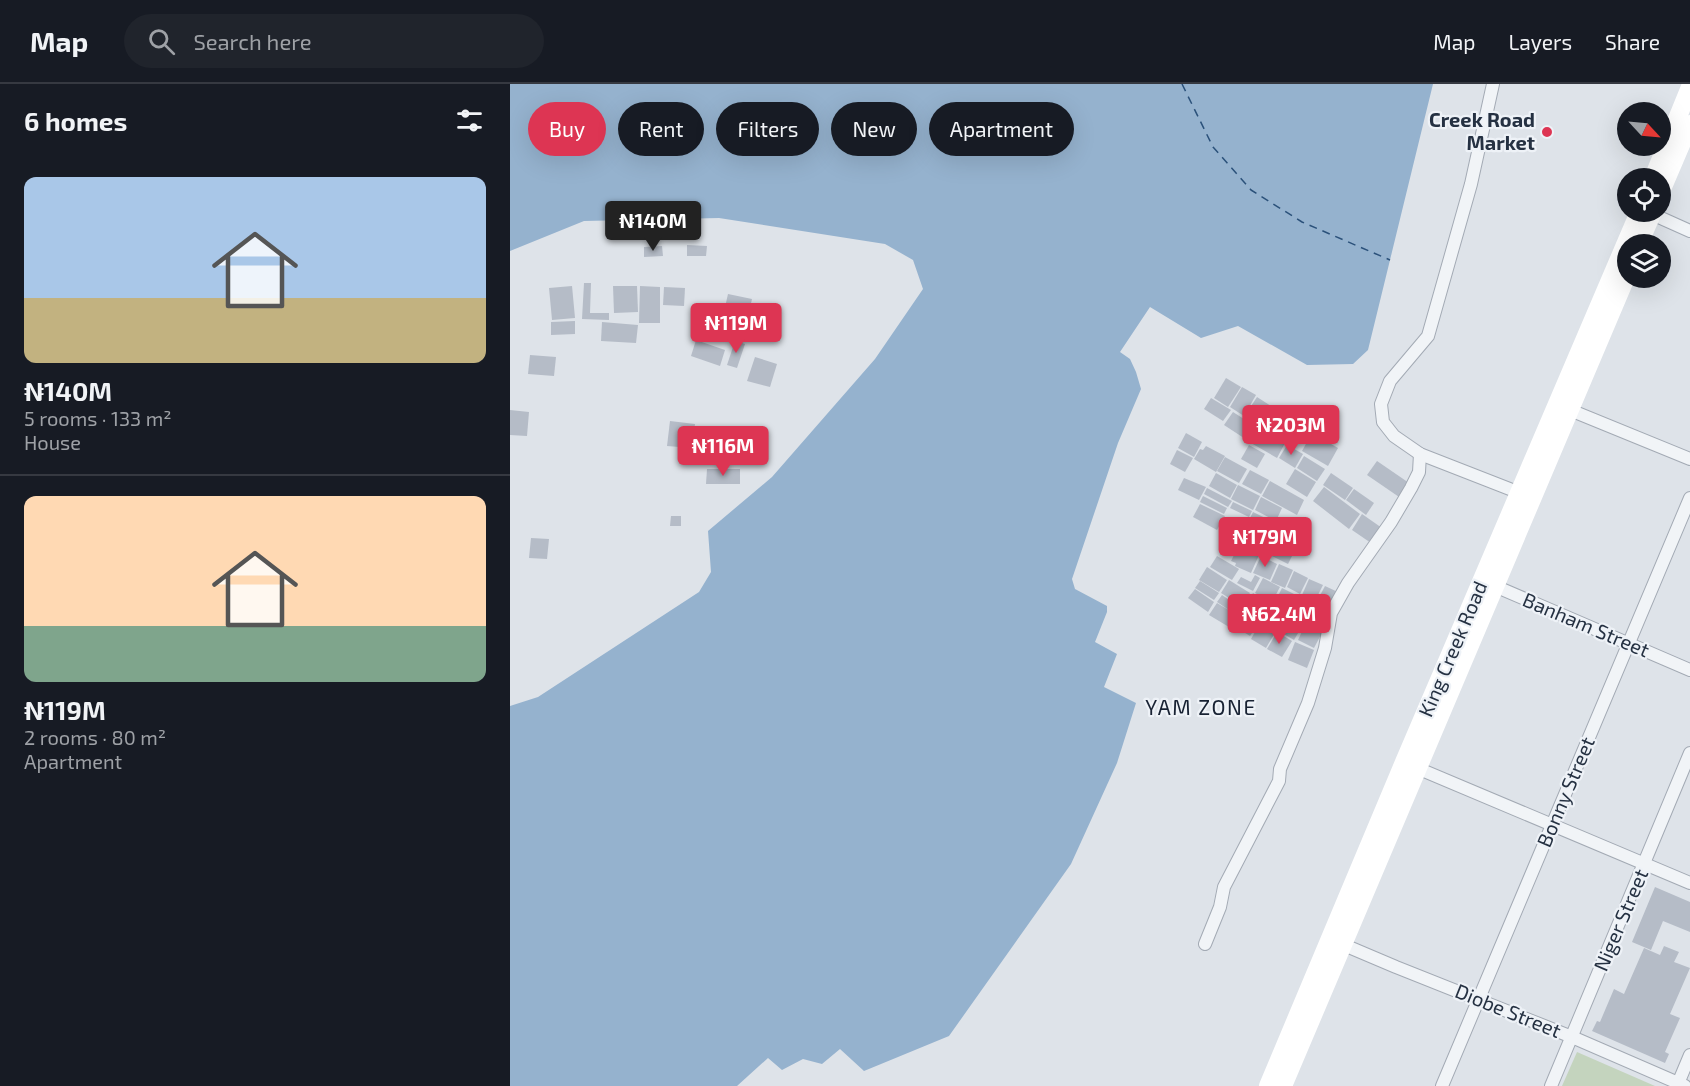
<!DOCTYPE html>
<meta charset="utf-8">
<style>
body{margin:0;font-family:"Exo 2",sans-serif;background:#20242c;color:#f1f3f6;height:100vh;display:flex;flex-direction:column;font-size:22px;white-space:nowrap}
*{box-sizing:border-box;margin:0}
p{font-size:20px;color:#9ea1a6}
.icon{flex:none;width:33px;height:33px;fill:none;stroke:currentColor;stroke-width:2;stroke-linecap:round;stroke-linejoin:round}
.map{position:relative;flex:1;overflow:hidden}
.sheet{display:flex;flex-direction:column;background:#171b24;width:510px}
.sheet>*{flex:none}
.top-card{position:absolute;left:18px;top:18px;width:570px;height:54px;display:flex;gap:12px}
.needle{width:39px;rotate:116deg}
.tools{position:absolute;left:1107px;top:18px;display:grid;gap:12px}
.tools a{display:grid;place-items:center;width:54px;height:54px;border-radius:50%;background:#171b24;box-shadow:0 6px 24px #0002;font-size:30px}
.price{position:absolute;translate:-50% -51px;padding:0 14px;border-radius:6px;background:#dd3553;color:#fff;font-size:20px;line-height:39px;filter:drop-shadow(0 2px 3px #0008)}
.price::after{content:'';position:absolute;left:50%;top:36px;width:18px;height:14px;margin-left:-9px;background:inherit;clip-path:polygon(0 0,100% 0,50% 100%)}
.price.active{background:#222;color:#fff}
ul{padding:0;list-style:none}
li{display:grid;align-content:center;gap:12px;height:318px;padding:0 24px}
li+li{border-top:2px solid #363941}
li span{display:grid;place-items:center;height:186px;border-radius:12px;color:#555}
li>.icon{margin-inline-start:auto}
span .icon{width:108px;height:108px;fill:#fffc;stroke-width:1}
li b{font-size:26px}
h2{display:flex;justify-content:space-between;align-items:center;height:72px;padding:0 24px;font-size:26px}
.tag{padding:0 21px;border-radius:27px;background:#171b24;box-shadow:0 6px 24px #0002;font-size:21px;line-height:54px}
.tag.active{background:#dd3553;color:#fff}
header{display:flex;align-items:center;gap:36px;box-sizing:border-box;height:84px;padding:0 30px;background:#171b24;border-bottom:2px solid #363941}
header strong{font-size:28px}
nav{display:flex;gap:33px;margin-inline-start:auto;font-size:21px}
.search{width:420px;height:54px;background:#20242c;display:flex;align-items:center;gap:15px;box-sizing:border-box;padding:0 21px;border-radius:33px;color:#9ea1a6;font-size:22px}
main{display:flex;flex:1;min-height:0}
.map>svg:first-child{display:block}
</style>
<header>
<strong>Map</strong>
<div class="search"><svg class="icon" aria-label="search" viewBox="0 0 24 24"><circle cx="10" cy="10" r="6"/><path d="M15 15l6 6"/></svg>Search here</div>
<nav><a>Map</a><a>Layers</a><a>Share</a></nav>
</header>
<main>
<section class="sheet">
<h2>6 homes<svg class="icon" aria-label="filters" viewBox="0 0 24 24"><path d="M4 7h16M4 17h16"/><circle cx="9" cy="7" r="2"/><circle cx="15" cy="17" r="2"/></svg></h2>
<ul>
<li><span style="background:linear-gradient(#a9c7e8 65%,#c2b280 0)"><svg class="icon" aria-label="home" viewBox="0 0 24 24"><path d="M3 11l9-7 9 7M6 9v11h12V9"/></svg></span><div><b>₦140M</b><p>5 rooms · 133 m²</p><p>House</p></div></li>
<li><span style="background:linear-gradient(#ffd9b3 70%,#7fa58c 0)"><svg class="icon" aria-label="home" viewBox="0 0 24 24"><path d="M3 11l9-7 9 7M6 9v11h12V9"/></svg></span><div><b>₦119M</b><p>2 rooms · 80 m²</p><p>Apartment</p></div></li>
</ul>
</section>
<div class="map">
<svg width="1180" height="1002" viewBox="0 0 1180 1002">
<rect width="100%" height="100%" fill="#dee3e9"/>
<!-- green -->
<polygon fill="#c4d4be" points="1067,968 1145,1002 1052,1002"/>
<!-- water -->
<polygon fill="#95b2ce" points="0,0 923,0 858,266 843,280 797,281 728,242 691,254 640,223 610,268 620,275 626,288 631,305 608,359 562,495 565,505 597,522 597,528 585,558 607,570 594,603 626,619 607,679 561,780 439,952 354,987 330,965 312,980 293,975 272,986 258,974 227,1002 0,1002 0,622 28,613 189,508 201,488 198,447 262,393 365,275 413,205 403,176 375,160 209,134 74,137 0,167"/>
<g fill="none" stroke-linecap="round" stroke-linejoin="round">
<!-- ferry -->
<polyline stroke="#2b517a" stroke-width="1.5" stroke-dasharray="8 6" stroke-linecap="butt" points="672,0 703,63 741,106 792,138 880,176"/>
</g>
<!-- building -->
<g fill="#b5bcc7">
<polygon points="177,161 197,162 196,172 177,172"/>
<polygon points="152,162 153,172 134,173 134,163"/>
<polygon points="74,199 81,199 80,229 99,229 99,236 72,235"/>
<polygon points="62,202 65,234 42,236 39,204"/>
<polygon points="103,202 127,202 128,228 104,229"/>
<polygon points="130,202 150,203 150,239 129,239"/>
<polygon points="154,203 175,204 174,222 153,221"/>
<polygon points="218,210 242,215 237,237 213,232"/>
<polygon points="65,237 65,250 41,251 41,238"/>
<polygon points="92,238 128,241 126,259 91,257"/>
<polygon points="186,256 215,266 210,282 181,272"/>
<polygon points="225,257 235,260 227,284 217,281"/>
<polygon points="20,271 46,273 44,292 18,290"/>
<polygon points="245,273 267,280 260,303 237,297"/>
<polygon points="716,294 731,303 718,323 704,314"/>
<polygon points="732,303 746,311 734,332 720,323"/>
<polygon points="747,313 761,322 749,342 734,333"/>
<polygon points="701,314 721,326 713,337 694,325"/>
<polygon points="763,321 775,329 762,351 750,343"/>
<polygon points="0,326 19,328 17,352 0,351"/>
<polygon points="723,328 748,344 740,358 714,341"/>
<polygon points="776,329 791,338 778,360 763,351"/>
<polygon points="160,337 185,340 182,364 157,362"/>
<polygon points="749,344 775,359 767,374 741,359"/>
<polygon points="676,349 692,358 684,373 668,364"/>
<polygon points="802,349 828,364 818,382 792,367"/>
<polygon points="739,361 755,370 747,384 731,375"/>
<polygon points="777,361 793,370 785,384 769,374"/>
<polygon points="696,362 715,372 706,388 684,375 690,365 693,366"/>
<polygon points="667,366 683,374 675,388 660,380"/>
<polygon points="794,372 815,385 807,397 787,384"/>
<polygon points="715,373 737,385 729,399 707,387"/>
<polygon points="867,377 902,401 892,415 857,391"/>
<polygon points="197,385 230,385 230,400 196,400"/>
<polygon points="785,385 806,398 797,413 776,400"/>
<polygon points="740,386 759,396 751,410 732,400"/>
<polygon points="706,389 727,401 720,414 699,402"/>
<polygon points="821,389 843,404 835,416 813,401"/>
<polygon points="674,394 696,403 689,416 668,406"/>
<polygon points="760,397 794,416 787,431 752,412"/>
<polygon points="728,401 750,412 743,426 721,415"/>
<polygon points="814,403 850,430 839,445 803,417"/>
<polygon points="697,404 722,417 718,423 694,410"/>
<polygon points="844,405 864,419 856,431 836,416"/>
<polygon points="693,412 717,424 714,430 690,418"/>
<polygon points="751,413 772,424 766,437 745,426"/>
<polygon points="723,418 742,427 739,433 720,424"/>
<polygon points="690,420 715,432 707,446 683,433"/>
<polygon points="743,428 774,443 769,453 768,452 766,455 737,440"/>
<polygon points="852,430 872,444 861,459 842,446"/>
<polygon points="161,432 171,432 171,442 160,442"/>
<polygon points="717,433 740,443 735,454 730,452 728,456 710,447"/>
<polygon points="744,446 764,456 757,470 737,461"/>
<polygon points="21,454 39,455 37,475 19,474"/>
<polygon points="769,455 786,464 778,480 760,471"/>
<polygon points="733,463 749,471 741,489 725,482 726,479 721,477 726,467 730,469"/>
<polygon points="707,472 729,485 722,496 700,483"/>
<polygon points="751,472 767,480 760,496 743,489"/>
<polygon points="769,480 783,486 775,504 761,498"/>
<polygon points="697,483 717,496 709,508 689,496"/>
<polygon points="784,487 798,494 790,510 777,503"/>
<polygon points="745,491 750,494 743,507 727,499 731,493 741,498"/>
<polygon points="753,494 770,503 762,518 745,509"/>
<polygon points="799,495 813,501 805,517 792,511"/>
<polygon points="719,496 740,509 732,522 711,509"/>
<polygon points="690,497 709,509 704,516 685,504"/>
<polygon points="815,502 830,509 821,526 806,519"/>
<polygon points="772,504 788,512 779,527 764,520"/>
<polygon points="685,505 704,518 698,528 678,514"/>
<polygon points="743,509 761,520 752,535 734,524"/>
<polygon points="712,511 731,524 719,543 699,531 707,519 722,528 707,518"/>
<polygon points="788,513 803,520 795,536 780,529"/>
<polygon points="763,521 794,539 784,556 753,538"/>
<polygon points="805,521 820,528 812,545 797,538"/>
<polygon points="734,526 750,537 740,552 724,542"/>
<polygon points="750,539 766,547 756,564 741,555"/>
<polygon points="796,539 813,547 804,564 788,556"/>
<polygon points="767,548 782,557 772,573 757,565"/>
<polygon points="785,558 804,566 797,584 778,576"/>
<polygon points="1145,803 1180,818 1180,848 1153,837 1141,866 1122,858"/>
<polygon points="1154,862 1169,868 1164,878 1180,884 1160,930 1170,934 1155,968 1159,970 1155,979 1082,947 1087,937 1090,938 1104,905 1114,910 1134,864 1150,871"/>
</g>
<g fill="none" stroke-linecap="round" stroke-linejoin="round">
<defs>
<g id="street">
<polyline points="983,0 961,100 918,252 880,297 871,320 873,338 884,352 910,370 1010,409"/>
<polyline points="1142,130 1180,147"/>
<polyline points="1060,326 1180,375"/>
<polyline points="980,500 1180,586"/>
<polyline points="907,684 1180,799"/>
<polyline points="827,858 886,883 1062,953 1175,1002"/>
<polyline points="695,860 710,823 714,803 769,697 770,685 798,619 815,564 821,529 838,499 881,438 901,404 909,388 910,370"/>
<polyline points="932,1002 1180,414"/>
<polyline points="1041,1002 1180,669"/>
<polyline points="1167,1002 1180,971"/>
</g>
</defs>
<!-- street casing -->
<use href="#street" stroke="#a3aab4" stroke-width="14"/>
<!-- street -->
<use href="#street" stroke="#f1f4f7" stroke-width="12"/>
<!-- secondary -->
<g stroke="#fff" stroke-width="18">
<polyline points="1143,94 1180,3"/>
<polyline points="1150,110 1180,40"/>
<polyline points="1129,160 1143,128"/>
<polyline points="758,1002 894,678 1129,128"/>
<polyline points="773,1002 1118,189"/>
</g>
</g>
<!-- markers -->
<circle fill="#dd3553" stroke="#eef2f7" stroke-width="2" cx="1037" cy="48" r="6"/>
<g text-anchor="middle" stroke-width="4.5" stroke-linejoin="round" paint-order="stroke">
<!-- poi labels -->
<g font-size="20" font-weight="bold" fill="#253142" stroke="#eef2f7" text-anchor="end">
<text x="1025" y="43">Creek Road<tspan x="1025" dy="23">Market</tspan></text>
</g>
<!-- street labels -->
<g font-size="20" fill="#253142" stroke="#eef2f7">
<text transform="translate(1076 541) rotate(23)" y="7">Banham Street</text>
<text transform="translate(943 565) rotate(-67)" y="7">King Creek Road</text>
<text transform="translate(1056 708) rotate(-67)" y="7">Bonny Street</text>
<text transform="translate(1111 836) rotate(-67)" y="7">Niger Street</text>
<text transform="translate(998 927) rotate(22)" y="7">Diobe Street</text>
</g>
<!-- neighbourhood labels -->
<g font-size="21" letter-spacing="1.5" fill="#182233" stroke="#eef2f7">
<text x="691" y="631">YAM ZONE</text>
</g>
</g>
</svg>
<div class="tools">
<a><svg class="needle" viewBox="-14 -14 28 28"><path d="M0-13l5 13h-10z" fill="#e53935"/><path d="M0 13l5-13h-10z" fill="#9ea1a6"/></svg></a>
<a><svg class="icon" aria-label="locate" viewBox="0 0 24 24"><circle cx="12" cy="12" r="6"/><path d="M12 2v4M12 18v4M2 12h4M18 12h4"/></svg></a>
<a><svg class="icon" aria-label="layers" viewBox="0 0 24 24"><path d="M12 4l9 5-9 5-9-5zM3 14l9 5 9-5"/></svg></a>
</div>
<b class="price active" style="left:143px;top:168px">₦140M</b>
<b class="price" style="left:226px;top:270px">₦119M</b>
<b class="price" style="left:781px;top:372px">₦203M</b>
<b class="price" style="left:213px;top:393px">₦116M</b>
<b class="price" style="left:755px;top:484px">₦179M</b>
<b class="price" style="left:769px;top:561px">₦62.4M</b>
<div class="top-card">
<a class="tag active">Buy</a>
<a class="tag">Rent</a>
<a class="tag">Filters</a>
<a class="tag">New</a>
<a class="tag">Apartment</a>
</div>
</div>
</main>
